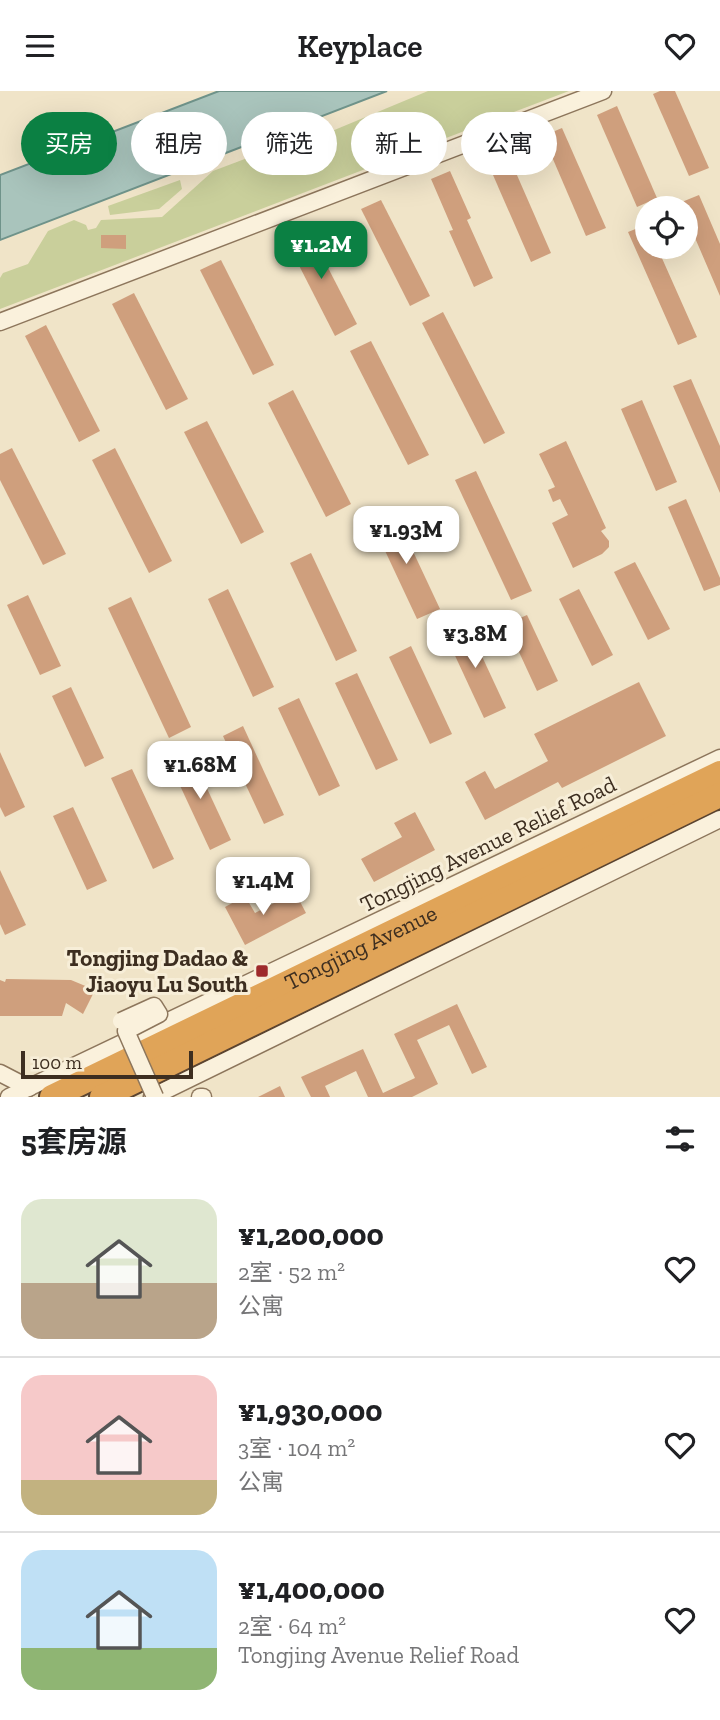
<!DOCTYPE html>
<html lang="zh">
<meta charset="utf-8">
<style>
body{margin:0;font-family:"Zilla Slab","Noto Sans SC",serif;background:#f2f2f2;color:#202124;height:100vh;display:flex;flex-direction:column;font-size:26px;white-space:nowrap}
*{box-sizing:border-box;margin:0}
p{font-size:23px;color:#757577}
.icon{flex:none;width:38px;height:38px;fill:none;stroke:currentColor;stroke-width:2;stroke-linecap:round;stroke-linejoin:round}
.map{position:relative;height:1006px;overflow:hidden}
.drawer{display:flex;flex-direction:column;background:#fff;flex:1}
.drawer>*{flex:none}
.banner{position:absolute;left:21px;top:21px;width:679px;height:63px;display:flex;gap:14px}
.buttons{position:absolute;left:635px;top:105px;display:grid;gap:14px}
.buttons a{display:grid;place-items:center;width:63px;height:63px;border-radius:50%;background:#fff;box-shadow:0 7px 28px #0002;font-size:35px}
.scale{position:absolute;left:21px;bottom:18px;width:172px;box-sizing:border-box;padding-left:7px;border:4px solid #3d2e20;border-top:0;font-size:19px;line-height:24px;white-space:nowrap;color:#3d2e20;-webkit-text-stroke:5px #f7eed8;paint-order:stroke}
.price{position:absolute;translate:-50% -60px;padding:0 16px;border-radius:14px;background:#fff;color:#222;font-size:23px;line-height:46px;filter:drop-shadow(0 2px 4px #0008)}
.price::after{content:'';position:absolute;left:50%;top:42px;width:21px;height:16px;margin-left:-10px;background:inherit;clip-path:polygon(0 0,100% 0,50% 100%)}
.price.active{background:#0b8043;color:#fff}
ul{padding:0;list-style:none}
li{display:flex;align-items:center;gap:21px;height:175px;padding:0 21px}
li+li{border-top:2px solid #e0e0e0}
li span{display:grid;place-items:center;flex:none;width:196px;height:140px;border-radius:21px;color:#555}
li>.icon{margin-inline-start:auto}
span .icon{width:84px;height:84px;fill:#fffc;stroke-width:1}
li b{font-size:30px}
h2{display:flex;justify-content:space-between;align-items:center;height:84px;padding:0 21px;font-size:30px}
.tag{padding:0 24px;border-radius:32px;background:#fff;box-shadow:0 7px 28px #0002;font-size:24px;line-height:63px}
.tag.active{background:#0b8043;color:#fff}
header{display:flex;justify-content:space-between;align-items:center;height:91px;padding:0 21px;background:#fff;font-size:32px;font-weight:600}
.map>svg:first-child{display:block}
</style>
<header><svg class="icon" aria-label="menu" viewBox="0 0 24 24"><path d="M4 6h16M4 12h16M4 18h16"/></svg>Keyplace<svg class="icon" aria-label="heart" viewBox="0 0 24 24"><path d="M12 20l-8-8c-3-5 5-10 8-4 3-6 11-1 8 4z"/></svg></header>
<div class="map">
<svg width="720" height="1006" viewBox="0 0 720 1006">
<rect width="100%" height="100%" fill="#f0e4c8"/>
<!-- green -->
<g fill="#c9cf9b">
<polygon points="428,0 569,0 0,218 0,187 3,182 28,173 48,140 74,129 86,134 88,139 96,137 101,129 162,126 213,80 305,45 308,50"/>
<polygon points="180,89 182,98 159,118 110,124 108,115"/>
</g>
<!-- water -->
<polygon fill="#a9c4bc" stroke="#6f938a" stroke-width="2" points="219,0 387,0 0,149 0,84"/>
<!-- building -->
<g fill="#cf9f7d">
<polygon points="660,0 675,0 709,77 689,85 653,3"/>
<polygon points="617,15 657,107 637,116 597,24"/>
<polygon points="562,37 606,137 586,145 543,45"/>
<polygon points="506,59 551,162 531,171 486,68"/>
<polygon points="450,80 471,127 467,129 493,187 474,196 449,140 453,139 431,88"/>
<polygon points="699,104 720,153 720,205 686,126 686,117 667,117"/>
<polygon points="381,109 430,205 410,215 361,118"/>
<polygon points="648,133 648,156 657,156 697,246 678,254 628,141"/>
<polygon points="307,136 357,233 335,245 285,147"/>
<polygon points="101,144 126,144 126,158 101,157"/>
<polygon points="221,169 274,274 253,284 200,179"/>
<polygon points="134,202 188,308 166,319 112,213"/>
<polygon points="443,221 505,342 484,353 422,232"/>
<polygon points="46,234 100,340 79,351 25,245"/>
<polygon points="371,250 429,364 408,374 350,260"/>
<polygon points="691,288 720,355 720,402 673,295"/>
<polygon points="293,299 351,413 326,426 268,312"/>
<polygon points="642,309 677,391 656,400 621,318"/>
<polygon points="207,330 264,441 241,453 184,341"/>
<polygon points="566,350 606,437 601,440 609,450 609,456 602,463 573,477 552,432 568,424 560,408 553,411 548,399 555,396 539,363"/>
<polygon points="12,357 66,463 43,474 0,389 0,363"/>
<polygon points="115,357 172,470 149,482 92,369"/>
<polygon points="476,380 532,500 511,509 455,389"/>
<polygon points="686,408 720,487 720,494 704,500 668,416"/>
<polygon points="395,422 440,518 417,528 372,432"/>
<polygon points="311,462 357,560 336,570 290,472"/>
<polygon points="635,471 670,538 648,549 614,481"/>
<polygon points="228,498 274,596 253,606 208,508"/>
<polygon points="579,498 613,564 592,575 559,508"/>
<polygon points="28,504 61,575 40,584 7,514"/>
<polygon points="131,506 191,636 169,647 108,517"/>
<polygon points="527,524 558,590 537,600 506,533"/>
<polygon points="466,531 506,617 484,627 444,541"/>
<polygon points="411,555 452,643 430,653 389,566"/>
<polygon points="357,582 398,669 376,679 335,592"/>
<polygon points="639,591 666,645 562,697 558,691 485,729 465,691 485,680 495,698 548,670 534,643"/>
<polygon points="71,596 104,667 85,676 52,605"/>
<polygon points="299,607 340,695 319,705 278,617"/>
<polygon points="243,635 284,724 264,733 223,645"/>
<polygon points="0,661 25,716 5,726 0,716"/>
<polygon points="190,661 231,749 210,759 169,671"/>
<polygon points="132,678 174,768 153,778 111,687"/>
<polygon points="73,716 107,790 87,799 53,725"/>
<polygon points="415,721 435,759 374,791 361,768 402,746 394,732"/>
<polygon points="0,779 26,834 5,844 0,833"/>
<polygon points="295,801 306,822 245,854 225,816 245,805 255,822"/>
<polygon points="6,888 71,889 95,899 83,923 66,912 62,925 0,925 0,889 5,891"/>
<polygon points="457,913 487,976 472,983 449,934 417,949 438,993 412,1006 368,1006 356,980 325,995 330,1006 311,1006 301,986 363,958 383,1002 415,987 394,943"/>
<polygon points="280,995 285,1006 258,1006"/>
</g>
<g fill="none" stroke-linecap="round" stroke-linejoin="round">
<defs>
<g id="minor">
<polyline points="0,231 603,0"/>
<polyline points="0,982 29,997"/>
<polyline points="9,1006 720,667"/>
<polyline points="152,1006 720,728"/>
<polyline points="200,1006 203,1006"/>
</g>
<g id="highway">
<path id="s1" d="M52,1006L720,682"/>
<polyline points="102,1006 720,704"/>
</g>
</defs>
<!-- minor casing -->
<use href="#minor" stroke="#8d765c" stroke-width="19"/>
<!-- highway casing -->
<use href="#highway" stroke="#5b4430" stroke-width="28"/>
<!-- minor -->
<use href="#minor" stroke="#faf1dc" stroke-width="16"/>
<!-- highway -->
<use href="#highway" stroke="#e0a458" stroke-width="24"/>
<defs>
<polyline id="minor-bridge" points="121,930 154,915 159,923 126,940 155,1006"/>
</defs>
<!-- minor-bridge casing -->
<use href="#minor-bridge" stroke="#8d765c" stroke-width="19" stroke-linecap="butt"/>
<!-- minor-bridge -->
<use href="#minor-bridge" stroke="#faf1dc" stroke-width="16"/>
</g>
<!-- markers -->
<rect fill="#9e2a2b" stroke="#f7eed8" stroke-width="2.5" x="255" y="873" width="14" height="14" rx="3.5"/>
<g text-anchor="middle" stroke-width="6" stroke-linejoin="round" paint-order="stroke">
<!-- street labels -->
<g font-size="23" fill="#3d2e20" stroke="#f7eed8">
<text transform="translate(488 753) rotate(-26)" y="8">Tongjing Avenue Relief Road</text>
<text dy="8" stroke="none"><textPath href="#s1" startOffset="343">Tongjing Avenue</textPath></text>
</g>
<!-- poi labels -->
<g font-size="23" font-weight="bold" fill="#3d2e20" stroke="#f7eed8" text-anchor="end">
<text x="248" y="875">Tongjing Dadao &amp;<tspan x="248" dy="26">Jiaoyu Lu South</tspan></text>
</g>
</g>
</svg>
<div class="buttons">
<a><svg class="icon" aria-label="locate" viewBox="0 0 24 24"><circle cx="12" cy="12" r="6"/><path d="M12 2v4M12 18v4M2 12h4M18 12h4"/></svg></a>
</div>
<div class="scale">100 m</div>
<b class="price active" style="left:321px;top:190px">¥1.2M</b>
<b class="price" style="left:406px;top:475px">¥1.93M</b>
<b class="price" style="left:475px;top:579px">¥3.8M</b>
<b class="price" style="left:200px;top:710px">¥1.68M</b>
<b class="price" style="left:263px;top:826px">¥1.4M</b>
<div class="banner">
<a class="tag active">买房</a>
<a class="tag">租房</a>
<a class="tag">筛选</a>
<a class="tag">新上</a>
<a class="tag">公寓</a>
</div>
</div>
<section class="drawer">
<h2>5套房源<svg class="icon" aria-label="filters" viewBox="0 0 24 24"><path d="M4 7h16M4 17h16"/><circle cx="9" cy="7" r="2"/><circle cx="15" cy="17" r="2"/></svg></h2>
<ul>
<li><span style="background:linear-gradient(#dfe7d0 60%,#b9a48a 0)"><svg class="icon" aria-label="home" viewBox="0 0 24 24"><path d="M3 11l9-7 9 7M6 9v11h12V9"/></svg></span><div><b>¥1,200,000</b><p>2室 · 52 m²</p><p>公寓</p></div><svg class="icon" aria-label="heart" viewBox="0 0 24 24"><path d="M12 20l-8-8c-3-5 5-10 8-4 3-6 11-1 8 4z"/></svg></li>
<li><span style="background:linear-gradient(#f6c9c9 75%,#c2b280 0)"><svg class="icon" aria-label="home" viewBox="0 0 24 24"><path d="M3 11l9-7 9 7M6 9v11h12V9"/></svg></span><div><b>¥1,930,000</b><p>3室 · 104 m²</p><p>公寓</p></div><svg class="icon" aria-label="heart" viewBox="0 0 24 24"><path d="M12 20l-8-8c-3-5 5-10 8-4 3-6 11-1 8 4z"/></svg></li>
<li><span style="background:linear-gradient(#bfe0f5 70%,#8fb573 0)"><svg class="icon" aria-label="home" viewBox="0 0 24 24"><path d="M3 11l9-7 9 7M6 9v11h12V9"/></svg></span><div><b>¥1,400,000</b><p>2室 · 64 m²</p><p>Tongjing Avenue Relief Road</p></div><svg class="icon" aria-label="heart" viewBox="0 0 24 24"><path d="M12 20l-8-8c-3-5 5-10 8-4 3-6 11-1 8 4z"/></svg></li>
</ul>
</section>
